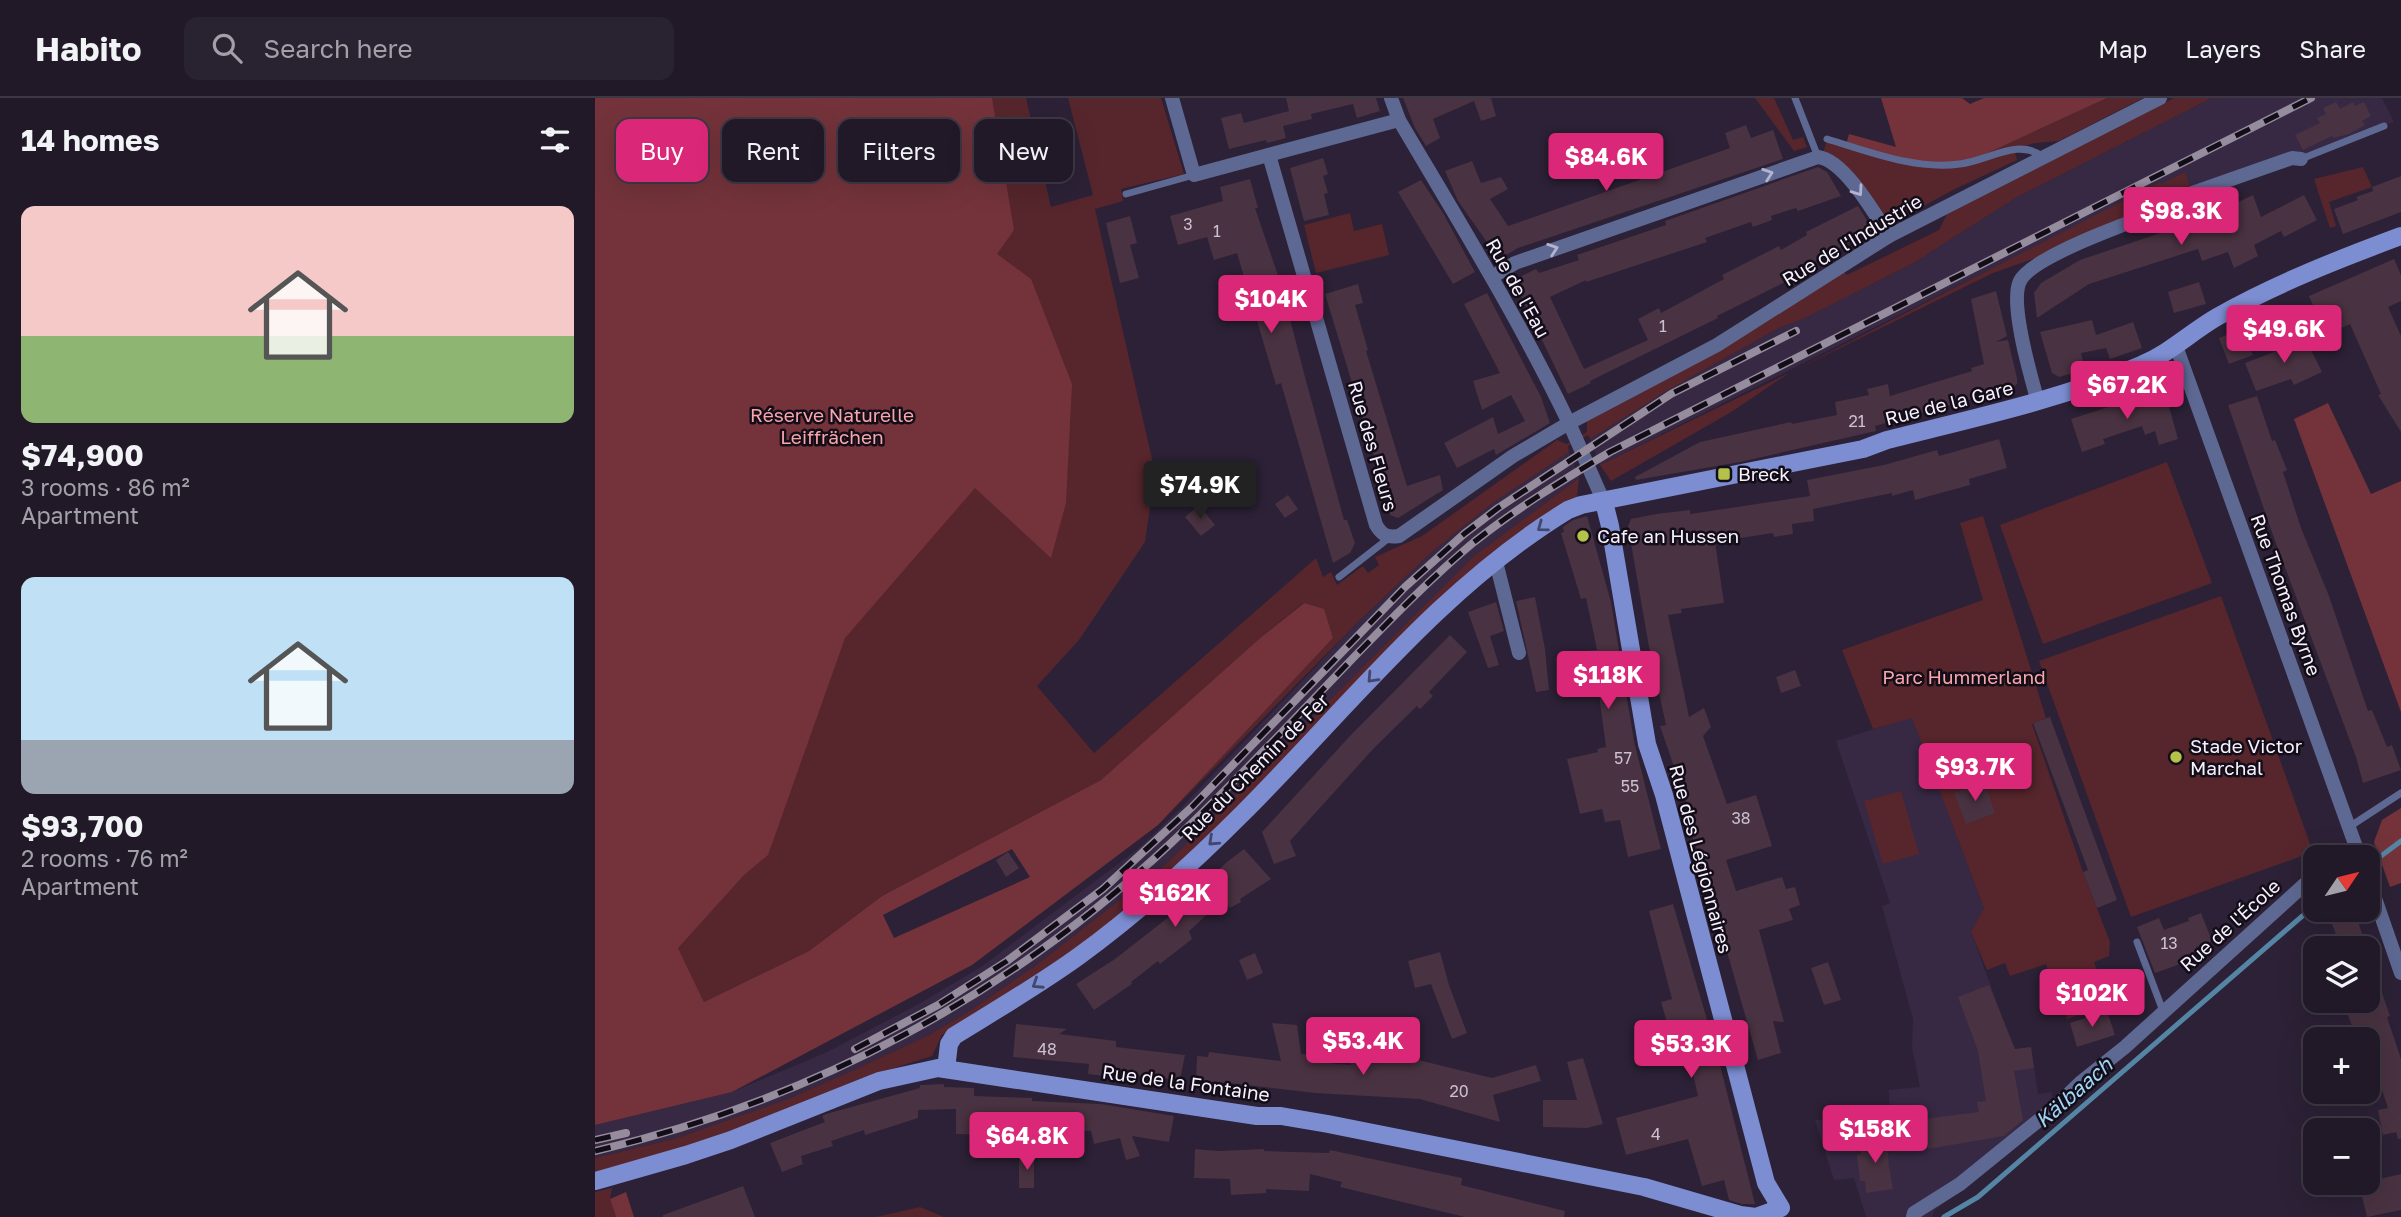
<!DOCTYPE html>
<meta charset="utf-8">
<style>
body{margin:0;font-family:"Golos Text",sans-serif;background:#292230;color:#f1f3f6;height:100vh;display:flex;flex-direction:column;font-size:26px;white-space:nowrap}
*{box-sizing:border-box;margin:0}
p{font-size:23px;color:#a2a0a8}
.icon{flex:none;width:38px;height:38px;fill:none;stroke:currentColor;stroke-width:2;stroke-linecap:round;stroke-linejoin:round}
.map{position:relative;flex:1;overflow:hidden}
.panel{display:flex;flex-direction:column;background:#211928;width:595px}
.panel>*{flex:none}
.top-card{position:absolute;left:21px;top:21px;width:665px;height:63px;display:flex;gap:14px}
.needle{width:46px;rotate:55deg}
.buttons{position:absolute;left:1708px;top:747px;display:grid;gap:14px}
.buttons a{display:grid;place-items:center;width:77px;height:77px;border-radius:14px;background:#211928;box-shadow:0 7px 28px #0002,0 0 0 2px #3e3845;font-size:35px}
.price{position:absolute;translate:-50% -60px;padding:0 16px;border-radius:7px;background:#db2777;color:#fff;font-size:23px;line-height:46px;filter:drop-shadow(0 2px 4px #0008)}
.price::after{content:'';position:absolute;left:50%;top:42px;width:21px;height:16px;margin-left:-10px;background:inherit;clip-path:polygon(0 0,100% 0,50% 100%)}
.price.on{background:#222;color:#fff}
ul{padding:0;list-style:none}
li{display:grid;align-content:center;gap:14px;height:371px;padding:0 21px}
li span{display:grid;place-items:center;height:217px;border-radius:14px;color:#555}
li>.icon{margin-inline-start:auto}
span .icon{width:126px;height:126px;fill:#fffc;stroke-width:1}
li b{font-size:30px}
h2{display:flex;justify-content:space-between;align-items:center;height:84px;padding:0 21px;font-size:30px}
.pill{padding:0 24px;border-radius:14px;background:#211928;box-shadow:0 7px 28px #0002,0 0 0 2px #3e3845;font-size:24px;line-height:63px}
.pill.on{background:#db2777;color:#fff}
header{display:flex;align-items:center;gap:42px;box-sizing:border-box;height:98px;padding:0 35px;background:#211928;border-bottom:2px solid #3e3845}
header strong{font-size:33px}
nav{display:flex;gap:38px;margin-inline-start:auto;font-size:24px}
.search{width:490px;height:63px;background:#292230;display:flex;align-items:center;gap:18px;box-sizing:border-box;padding:0 24px;border-radius:14px;color:#a2a0a8;font-size:26px}
main{display:flex;flex:1;min-height:0}
.map>svg:first-child{display:block}
</style>
<header>
<strong>Habito</strong>
<div class="search"><svg class="icon" aria-label="search" viewBox="0 0 24 24"><circle cx="10" cy="10" r="6"/><path d="M15 15l6 6"/></svg>Search here</div>
<nav><a>Map</a><a>Layers</a><a>Share</a></nav>
</header>
<main>
<section class="panel">
<h2>14 homes<svg class="icon" aria-label="filters" viewBox="0 0 24 24"><path d="M4 7h16M4 17h16"/><circle cx="9" cy="7" r="2"/><circle cx="15" cy="17" r="2"/></svg></h2>
<ul>
<li><span style="background:linear-gradient(#f6c9c9 60%,#8fb573 0)"><svg class="icon" aria-label="home" viewBox="0 0 24 24"><path d="M3 11l9-7 9 7M6 9v11h12V9"/></svg></span><div><b>$74,900</b><p>3 rooms · 86 m²</p><p>Apartment</p></div></li>
<li><span style="background:linear-gradient(#bfe0f5 75%,#9aa5b1 0)"><svg class="icon" aria-label="home" viewBox="0 0 24 24"><path d="M3 11l9-7 9 7M6 9v11h12V9"/></svg></span><div><b>$93,700</b><p>2 rooms · 76 m²</p><p>Apartment</p></div></li>
</ul>
</section>
<div class="map">
<svg width="1806" height="1119" viewBox="0 0 1806 1119">
<rect width="100%" height="100%" fill="#2c2136"/>
<!-- built -->
<g fill="#372944">
<polygon points="1617,0 1787,0 1799,24 1597,95 1566,86 1005,367 995,341 1073,292 1184,230 1208,221 1317,166 1422,99"/>
<polygon points="974,354 984,380 879,458 573,764 444,865 370,916 332,938 252,975 193,1001 82,1040 0,1060 0,1027 137,994 230,955 322,907 386,869 544,750 585,711 764,523 839,452 898,405"/>
<polygon points="1317,619 1389,810 1376,834 1415,940 1416,952 1436,949 1443,996 1456,994 1462,1017 1339,1113 1337,1119 1271,1119 1259,1080 1239,1082 1220,1022 1295,1018 1294,992 1325,989 1317,950 1318,921 1287,808 1295,805 1241,643"/>
</g>
<!-- green -->
<g fill="#56262c">
<polygon points="0,0 431,0 456,109 498,97 473,0 566,0 589,76 526,91 528,103 500,111 560,374 550,444 484,542 442,588 499,655 721,460 728,479 736,474 742,487 768,468 773,475 784,467 780,459 827,438 962,342 972,346 992,334 992,321 1248,173 1252,177 1344,132 1352,116 1579,0 1617,0 1422,99 1317,166 1208,221 1184,230 1073,292 995,341 993,337 973,348 974,354 898,405 839,452 764,523 563,727 738,540 728,511 708,505 664,541 506,682 287,798 214,853 109,904 83,850"/>
<polygon points="1160,0 1179,0 1198,42 1208,39 1212,49 1199,53"/>
<polygon points="1512,0 1548,0 1464,43 1440,45 1419,51 1422,62 1358,92 1288,130 1231,60 1229,52 1232,41 1369,66"/>
<polygon points="1768,69 1777,89 1734,104 1741,128 1735,130 1719,81"/>
<polygon points="1590,74 1597,95 1489,143 1398,175 1194,275 1138,313 1016,383 1005,367 1194,275 1565,84 1566,86"/>
<polygon points="755,115 759,133 787,126 794,157 721,175 709,127"/>
<polygon points="1572,364 1617,485 1448,546 1405,427"/>
<polygon points="984,380 982,398 954,419 639,716 516,827 398,909 347,937 337,958 268,980 135,1036 0,1074 0,1060 82,1040 193,1001 252,975 332,938 370,916 444,865 573,764 879,458"/>
<polygon points="1388,418 1451,620 1437,626 1488,774 1515,844 1514,858 1499,864 1515,908 1472,921 1451,866 1415,878 1410,865 1392,872 1376,834 1389,810 1317,620 1278,631 1247,552 1388,502 1365,425"/>
<polygon points="1626,498 1718,754 1536,819 1444,563"/>
<polygon points="1306,693 1324,756 1288,766 1269,703"/>
<polygon points="17,1090 15,1101 21,1119 0,1119 0,1094"/>
<polygon points="325,1109 349,1119 281,1119"/>
</g>
<!-- forest -->
<g fill="#74333b" fill-rule="evenodd">
<path d="M0,0H397L419,132L402,156L436,181L477,286L471,405L456,460L380,390L250,540L173,757L149,777L83,850L109,904L214,853L287,798L506,682L664,541L709,505L729,511L738,540L563,727L377,867L137,994L0,1027ZM417,751L435,779L299,840L288,817Z"/>
<polygon points="1286,0 1367,0 1375,6 1389,0 1512,0 1369,66 1328,66 1251,47 1254,36 1301,49"/>
<polygon points="1733,305 1776,396 1806,383 1806,614 1699,321"/>
<polygon points="1806,710 1806,785 1795,789 1779,744 1787,722"/>
<polygon points="31,1094 39,1119 21,1119 15,1101"/>
</g>
<g fill="none" stroke-linecap="round" stroke-linejoin="round">
<!-- stream -->
<g stroke="#5585a5" stroke-width="5">
<polyline points="1786,758 1806,743"/>
<polyline points="1349,1119 1383,1099 1720,807"/>
</g>
</g>
<!-- building -->
<g fill="#493241">
<polygon points="691,0 781,0 785,13 762,20 758,6 716,16 717,21 688,28 691,40 672,45 671,42 634,51 626,20 646,15 649,25 694,13"/>
<polygon points="808,0 896,0 901,18 886,23 879,3 838,21 845,40 831,48 820,30"/>
<polygon points="1741,4 1745,11 1758,4 1760,8 1769,4 1776,18 1767,23 1770,27 1754,36 1739,40 1737,38 1708,52 1700,37 1725,25 1722,20 1731,16 1728,10"/>
<polygon points="1151,27 1156,40 1178,32 1188,61 923,150 906,160 901,157 863,103 850,73 877,63 886,85 906,79 913,91 895,101 913,128 1135,50 1130,35"/>
<polygon points="728,60 733,76 728,78 733,95 729,96 734,117 709,123 695,70"/>
<polygon points="1223,69 1232,74 1246,98 1203,113 1201,110 1176,118 1177,122 1158,129 1156,124 1110,140 1112,144 991,184 991,182 955,199 989,271 1053,242 1043,221 1064,210 1066,215 1129,181 1127,177 1184,148 1186,152 1212,137 1211,134 1263,108 1278,132 1197,175 1200,179 1122,218 1123,220 995,283 996,285 973,296 918,182 941,171 944,175 984,162 982,157 1071,127 1070,123"/>
<polygon points="1806,78 1806,114 1748,136 1739,111 1763,102 1761,99 1778,93 1777,89"/>
<polygon points="655,81 663,110 660,110 690,198 689,198 710,279 749,422 752,422 760,445 755,455 738,465 686,285 681,287 642,155 619,162 612,139 583,147 575,118 628,103 625,89"/>
<polygon points="826,82 848,115 880,174 858,186 803,94"/>
<polygon points="1658,97 1666,119 1709,97 1722,122 1689,139 1686,133 1659,147 1663,158 1639,170 1633,154 1607,163 1603,151 1494,186 1442,220 1439,195 1446,185 1485,162 1610,120"/>
<polygon points="535,118 542,145 535,147 544,180 525,185 511,125"/>
<polygon points="1799,161 1806,177 1806,203 1793,209 1806,238 1806,334 1783,297 1786,296 1755,226 1731,237 1714,198"/>
<polygon points="1604,184 1611,206 1579,215 1573,194"/>
<polygon points="763,186 768,205 760,207 773,252 771,253 812,388 845,377 848,392 803,420 795,417 791,397 730,196"/>
<polygon points="1401,193 1412,238 1401,244 1413,242 1422,280 1422,286 1417,290 1280,328 1281,333 1145,364 1041,382 1040,379 1105,344 1196,324 1197,326 1242,317 1240,304 1274,297 1272,291 1293,286 1295,298 1377,273 1376,270 1389,266 1376,201"/>
<polygon points="892,195 946,299 955,325 901,357 899,351 862,370 849,345 898,319 903,336 930,323 916,297 887,312 878,283 905,275 869,206"/>
<polygon points="1497,222 1501,237 1538,224 1547,250 1515,261 1511,250 1486,255 1490,272 1464,279 1457,275 1445,234"/>
<polygon points="1647,231 1658,257 1634,266 1624,240"/>
<polygon points="1708,236 1727,274 1699,287 1696,281 1661,293 1650,265 1684,252 1683,247"/>
<polygon points="1569,291 1583,341 1564,347 1560,333 1550,337 1547,328 1508,341 1510,346 1487,354 1476,321"/>
<polygon points="1662,298 1677,343 1680,342 1692,372 1688,374 1706,430 1734,498 1773,613 1777,612 1792,649 1797,647 1806,672 1768,685 1761,659 1679,440 1633,307"/>
<polygon points="1404,341 1412,370 1374,381 1375,387 1320,402 1318,392 1297,398 1297,395 1218,411 1219,423 1197,426 1198,436 1179,439 1178,435 1120,444 1129,505 1086,511 1087,515 1073,517 1094,619 1109,610 1116,629 1108,638 1132,706 1161,697 1177,748 1131,762 1141,793 1187,779 1191,791 1200,789 1205,807 1194,811 1198,822 1164,832 1189,924 1178,923 1186,955 1163,962 1106,763 1093,727 1098,724 1065,628 1071,627 1054,549 1033,428 1036,421 1061,416 1095,412 1095,416 1215,398 1212,382 1289,367 1342,352 1344,358"/>
<polygon points="693,397 703,411 690,420 680,406"/>
<polygon points="604,407 620,427 606,438 590,419"/>
<polygon points="992,418 1016,504 1039,643 1066,751 1033,759 1025,722 1010,724 1007,711 985,716 972,661 1003,654 1002,651 1011,649 1003,589 998,571 995,572 992,553 1002,552 999,537 991,500 986,501 966,435 969,434 968,429 978,422"/>
<polygon points="940,499 950,551 954,592 941,594 921,503"/>
<polygon points="901,504 909,533 895,538 904,567 893,570 873,514"/>
<polygon points="855,537 872,554 834,594 838,598 825,611 822,608 779,650 695,743 701,758 679,766 667,734 754,639"/>
<polygon points="1200,572 1206,588 1186,595 1181,579"/>
<polygon points="1455,619 1522,802 1502,810 1488,774 1493,772 1438,625"/>
<polygon points="1389,684 1400,715 1371,726 1359,695"/>
<polygon points="649,751 676,781 645,801 646,804 635,810 628,802 594,833 597,841 565,866 563,863 536,884 537,886 499,912 481,886 520,861 575,818 632,764"/>
<polygon points="413,754 424,770 411,779 401,762"/>
<polygon points="1078,806 1123,959 1160,1106 1147,1106 1134,1102 1129,1082 1107,1088 1093,1041 1031,1057 1021,1020 1103,998 1092,950 1083,952 1081,944 1078,945 1066,904 1077,901 1054,813"/>
<polygon points="1742,812 1759,812 1772,850 1746,850 1733,815"/>
<polygon points="1606,815 1617,843 1601,849 1605,859 1560,875 1542,829 1564,820 1569,832 1594,823 1593,820"/>
<polygon points="845,854 854,887 872,935 857,941 836,886 820,890 813,863"/>
<polygon points="660,855 668,875 652,882 644,862"/>
<polygon points="1775,860 1795,918 1792,919 1806,961 1806,1041 1803,1041 1801,1034 1788,1037 1783,1012 1793,1010 1773,949 1773,942 1770,942 1766,928 1758,931 1748,903 1773,903 1773,861"/>
<polygon points="1233,864 1246,902 1229,907 1216,870"/>
<polygon points="1394,887 1420,951 1436,949 1439,970 1419,973 1428,1022 1409,1038 1333,1051 1328,1021 1384,1014 1382,1004 1391,1003 1383,953 1363,899"/>
<polygon points="1512,913 1520,937 1482,949 1475,925"/>
<polygon points="677,925 702,927 706,956 721,957 723,964 756,967 752,957 811,959 897,980 941,967 946,983 898,997 905,1024 825,1001 720,995 634,985 634,988 601,984 602,958 613,959 614,954 686,963"/>
<polygon points="421,926 472,931 464,936 521,943 521,949 590,957 585,982 518,975 517,979 493,976 494,966 418,959"/>
<polygon points="988,960 1008,1026 992,1030 948,1029 948,1002 982,1002 972,964"/>
<polygon points="349,986 349,989 379,990 379,998 437,1000 437,1003 506,1006 579,1018 574,1044 537,1038 545,1058 531,1062 525,1040 499,1046 496,1033 436,1030 436,1038 361,1036 361,1011 323,1012 323,1020 270,1037 269,1032 236,1043 238,1048 206,1058 208,1066 187,1074 175,1045 230,1024 227,1018 231,1016 325,990 325,987"/>
<polygon points="1292,1040 1294,1069 1298,1091 1271,1095 1270,1083 1265,1083 1262,1057 1266,1057 1267,1041"/>
<polygon points="600,1051 623,1053 669,1051 669,1053 734,1055 735,1052 867,1080 866,1087 970,1113 969,1119 870,1119 745,1089 747,1084 715,1076 714,1093 671,1091 671,1095 636,1097 635,1081 599,1080"/>
<rect x="424" y="1057" width="15" height="33"/>
<polygon points="1806,1076 1806,1112 1772,1119 1764,1086"/>
<polygon points="148,1088 160,1119 68,1119 68,1117"/>
</g>
<g fill="none" stroke-linecap="round" stroke-linejoin="round">
<!-- lane -->
<g stroke="#5e6993" stroke-width="7">
<polyline points="1200,0 1223,59"/>
<path d="M1232,41C1275,54 1320,72 1365,66C1393,63 1424,39 1448,59"/>
<polyline points="1706,61 1789,28"/>
<polyline points="531,96 599,77"/>
<polyline points="744,479 794,440"/>
<polyline points="1754,729 1806,695"/>
<polyline points="1542,844 1568,913"/>
</g>
<!-- street -->
<g stroke="#5e6993" stroke-width="14">
<polyline points="577,0 599,77 804,22"/>
<path d="M796,0L804,22C863,122 924,221 974,325C986,351 997,378 1009,404"/>
<path d="M674,57L781,427C787,437 792,440 804,438L918,358L974,325L1122,247L1294,138L1565,0"/>
<path d="M897,179L920,165L1223,59C1249,62 1280,116 1294,138"/>
<polyline points="1581,248 1765,760"/>
<path d="M1443,304C1436,279 1414,205 1425,183C1438,156 1558,116 1590,104L1597,95L1697,60L1706,61"/>
<polyline points="901,464 924,555"/>
<polyline points="1739,760 1744,755 1762,750"/>
<polyline points="1773,780 1806,875"/>
<polyline points="1318,1119 1319,1115 1365,1086 1460,1009 1485,985 1530,949 1720,777"/>
</g>
<!-- secondary -->
<g stroke="#7d8dd1" stroke-width="18">
<path d="M351,971L354,946L359,938C401,912 444,887 484,858C542,816 597,766 648,715C752,611 845,490 973,412L986,407L1268,351L1292,342C1378,320 1465,302 1546,267C1575,255 1596,234 1622,219C1680,186 1744,161 1806,138"/>
<polyline points="0,1083 91,1057 136,1042 284,983 343,970 662,1018 686,1018 733,1026 1049,1089 1145,1117 1161,1119 1186,1110 1171,1085 1069,697 1052,646 1015,428 1009,404"/>
</g>
<defs>
<g id="rail">
<polyline points="260,951 343,907 412,863 508,791 597,709 810,489 869,436 903,410 1076,296 1201,233"/>
<polyline points="0,1042 31,1035"/>
<path d="M0,1053C215,1003 415,897 576,745C640,685 700,620 761,557C799,518 837,479 879,444C922,410 968,382 1015,354L1716,0"/>
</g>
</defs>
<!-- rail casing -->
<use href="#rail" stroke="#958c9e" stroke-width="8"/>
<!-- rail -->
<use href="#rail" stroke="#120d17" stroke-width="5" stroke-dasharray="16" stroke-linecap="butt"/>
</g>
<!-- one-way arrows -->
<defs><path id="oneway-chevron" d="M-2-3.5L2.5 0L-2 3.5" fill="none" stroke-width="1.6" stroke-linecap="round" stroke-linejoin="round" transform="scale(1.75)"/></defs>
<g stroke="#b2b3ce">
<use href="#oneway-chevron" transform="translate(1173 76) rotate(-19)"/>
<use href="#oneway-chevron" transform="translate(1263 93) rotate(55)"/>
<use href="#oneway-chevron" transform="translate(958 151) rotate(-19)"/>
</g>
<g stroke="#42476b">
<use href="#oneway-chevron" transform="translate(947 429) rotate(144)"/>
<use href="#oneway-chevron" transform="translate(777 580) rotate(133)"/>
<use href="#oneway-chevron" transform="translate(618 743) rotate(137)"/>
<use href="#oneway-chevron" transform="translate(442 886) rotate(147)"/>
</g>
<!-- markers -->
<g fill="#b4c24a" stroke="#120d17" stroke-width="2.5">
<rect x="1122" y="369" width="14" height="14" rx="3.5"/>
<circle cx="988" cy="438" r="7"/>
<circle cx="1581" cy="659" r="7"/>
</g>
<g text-anchor="middle" stroke-width="5" stroke-linejoin="round" paint-order="stroke">
<!-- number labels -->
<g font-size="16" fill="#ccc0d0">
<text x="593" y="132">3</text>
<text x="622" y="139">1</text>
<text x="1068" y="234">1</text>
<text x="1262" y="329">21</text>
<text x="1028" y="666">57</text>
<text x="1035" y="694">55</text>
<text x="1146" y="726">38</text>
<text x="1574" y="851">13</text>
<text x="452" y="957">48</text>
<text x="864" y="999">20</text>
<text x="1061" y="1042">4</text>
</g>
<!-- street labels -->
<g font-size="19" fill="#f7f0ff" stroke="#120d17">
<text transform="translate(1257 142) rotate(-31)" y="7">Rue de l'Industrie</text>
<text transform="translate(923 190) rotate(61)" y="7">Rue de l'Eau</text>
<text transform="translate(1354 305) rotate(-14)" y="7">Rue de la Gare</text>
<text transform="translate(778 348) rotate(74)" y="7">Rue des Fleurs</text>
<text transform="translate(1691 497) rotate(70)" y="7">Rue Thomas Byrne</text>
<text transform="translate(660 669) rotate(-45)" y="7">Rue du Chemin de Fer</text>
<text transform="translate(1106 761) rotate(75)" y="7">Rue des Légionnaires</text>
<text transform="translate(1635 827) rotate(-42)" y="7">Rue de l'École</text>
<text transform="translate(591 985) rotate(8)" y="7">Rue de la Fontaine</text>
</g>
<!-- park labels -->
<g font-size="19" fill="#f8a5ac" stroke="#120d17">
<text x="237" y="324">Réserve Naturelle<tspan x="237" dy="22">Leiffrächen</tspan></text>
<text x="1369" y="586">Parc Hummerland</text>
</g>
<!-- poi labels -->
<g font-size="19" fill="#f7f0ff" stroke="#120d17" text-anchor="start">
<text x="1143" y="383">Breck</text>
<text x="1002" y="445">Cafe an Hussen</text>
<text x="1595" y="655">Stade Victor<tspan x="1595" dy="22">Marchal</tspan></text>
</g>
<!-- water labels -->
<g font-size="21" font-style="italic" fill="#a0d4f8" stroke="#120d17">
<text transform="translate(1479 995) rotate(-41)" y="7">Kälbaach</text>
</g>
</g>
</svg>
<div class="buttons">
<a><svg class="needle" viewBox="-14 -14 28 28"><path d="M0-13l5 13h-10z" fill="#e53935"/><path d="M0 13l5-13h-10z" fill="#a2a0a8"/></svg></a>
<a><svg class="icon" aria-label="layers" viewBox="0 0 24 24"><path d="M12 4l9 5-9 5-9-5zM3 14l9 5 9-5"/></svg></a>
<a>+</a>
<a>−</a>
</div>
<b class="price" style="left:1011px;top:95px">$84.6K</b>
<b class="price" style="left:1586px;top:149px">$98.3K</b>
<b class="price" style="left:676px;top:237px">$104K</b>
<b class="price" style="left:1689px;top:267px">$49.6K</b>
<b class="price" style="left:1532px;top:323px">$67.2K</b>
<b class="price on" style="left:605px;top:423px">$74.9K</b>
<b class="price" style="left:1013px;top:613px">$118K</b>
<b class="price" style="left:1380px;top:705px">$93.7K</b>
<b class="price" style="left:580px;top:831px">$162K</b>
<b class="price" style="left:1497px;top:931px">$102K</b>
<b class="price" style="left:768px;top:979px">$53.4K</b>
<b class="price" style="left:1096px;top:982px">$53.3K</b>
<b class="price" style="left:1280px;top:1067px">$158K</b>
<b class="price" style="left:432px;top:1074px">$64.8K</b>
<div class="top-card">
<a class="pill on">Buy</a>
<a class="pill">Rent</a>
<a class="pill">Filters</a>
<a class="pill">New</a>
</div>
</div>
</main>
